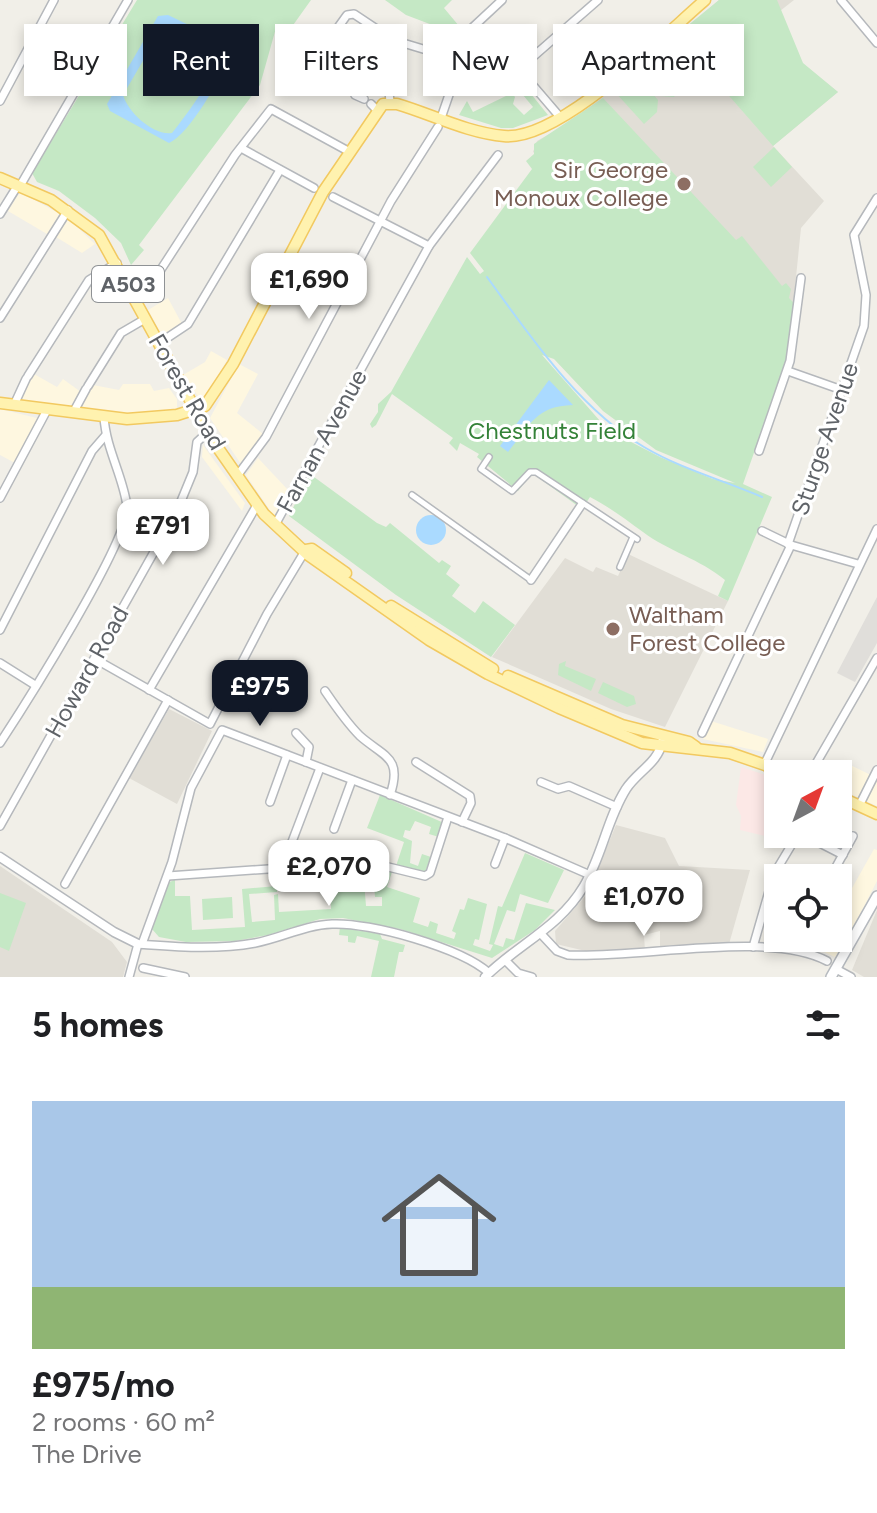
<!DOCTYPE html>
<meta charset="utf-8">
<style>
body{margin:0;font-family:Figtree,sans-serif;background:#f2f2f2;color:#202124;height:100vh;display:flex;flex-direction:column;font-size:30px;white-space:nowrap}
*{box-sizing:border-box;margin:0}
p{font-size:26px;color:#757577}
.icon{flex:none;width:44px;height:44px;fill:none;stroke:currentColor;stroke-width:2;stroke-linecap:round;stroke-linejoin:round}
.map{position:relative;height:977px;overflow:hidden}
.sheet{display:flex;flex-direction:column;background:#fff;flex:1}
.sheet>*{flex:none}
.banner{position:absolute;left:24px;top:24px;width:830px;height:72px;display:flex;gap:16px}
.needle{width:52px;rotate:41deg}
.buttons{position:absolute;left:764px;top:760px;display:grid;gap:16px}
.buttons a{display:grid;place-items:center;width:88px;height:88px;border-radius:0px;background:#fff;box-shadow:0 4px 12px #0003;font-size:40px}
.price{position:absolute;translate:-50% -68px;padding:0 18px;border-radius:16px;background:#fff;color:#222;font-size:26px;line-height:52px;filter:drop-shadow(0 2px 4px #0008)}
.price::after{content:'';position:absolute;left:50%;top:48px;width:24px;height:18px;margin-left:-12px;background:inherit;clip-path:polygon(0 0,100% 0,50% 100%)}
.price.selected{background:#111827;color:#fff}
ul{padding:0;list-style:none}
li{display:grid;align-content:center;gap:16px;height:424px;padding:0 32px}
li span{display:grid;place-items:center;height:248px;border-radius:0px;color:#555}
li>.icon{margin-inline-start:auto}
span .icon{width:144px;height:144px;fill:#fffc;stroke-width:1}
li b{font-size:34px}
h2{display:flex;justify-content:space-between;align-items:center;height:96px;padding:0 32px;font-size:34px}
.chip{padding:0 28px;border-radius:0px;background:#fff;box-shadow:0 4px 12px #0003;font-size:28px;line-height:72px}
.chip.selected{background:#111827;color:#fff}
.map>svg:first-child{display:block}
</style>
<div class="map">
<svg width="877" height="977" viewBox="0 0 877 977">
<rect width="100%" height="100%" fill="#f1efe8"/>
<!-- commercial -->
<g fill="#fef7e0">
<polygon points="20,192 60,214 47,234 8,211"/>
<polygon points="68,218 95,244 82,253 56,237"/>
<polygon points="168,298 182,324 162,335 148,310"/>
<polygon points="211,351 227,360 208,394 199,398 183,375 205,362"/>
<polygon points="239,364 258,374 237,413 263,434 241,464 210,418"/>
<polygon points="34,374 57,387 63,379 81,392 71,409 23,401 20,397"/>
<polygon points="123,384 150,384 154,391 169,388 177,399 177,410 135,414 79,409 93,385 119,390"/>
<polygon points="0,409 41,419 15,463 0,455"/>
<polygon points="203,445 245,503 242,511 202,457"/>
<polygon points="258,458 289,491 274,516 246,475"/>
<polygon points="711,721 768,739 763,752 703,739"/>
<polygon points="844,762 877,778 877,806 838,788 838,775"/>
<polygon points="874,849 877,850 877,881 854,926 835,957 818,949 824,938 838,938 838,913"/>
</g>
<!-- industrial -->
<polygon fill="#e0deda" points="877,597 877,643 855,682 837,673"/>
<!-- education -->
<g fill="#e1ded6">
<polygon points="719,0 794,0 780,11 802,63 838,92 773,146 824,201 801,228 790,336 533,152 537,141 571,122 627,78 637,78 642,65"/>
<polygon points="628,554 728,601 665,727 611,709 492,657 565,558 593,572 596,567 618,576"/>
<polygon points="169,709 212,731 177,804 129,778"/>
<polygon points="616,825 665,838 679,866 750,870 729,944 660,950 660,931 644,935 645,951 590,952 556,944 555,931 588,893"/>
<polygon points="0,866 112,942 127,962 123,977 0,977"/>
<polygon points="877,910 877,977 864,977 852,970"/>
</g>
<!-- medical -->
<polygon fill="#fce8e6" points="741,767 778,779 778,815 769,837 740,830 741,816 736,805"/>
<!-- green -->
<g fill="#c5e8c5" fill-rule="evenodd">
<polygon points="137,0 311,0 291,28 276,28 260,85 139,245 144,250 131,265 121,243 95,218 59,191 37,182 32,173"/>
<polygon points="385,0 452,0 444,8 459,26 456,34 406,15"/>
<polygon points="719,0 777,0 803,63 838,92 773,146 709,73 699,81 704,72 690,58 682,65 674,56 680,51 676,46 663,51 664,45"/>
<polygon points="658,52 686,82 674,97 661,96 641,74 642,65"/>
<polygon points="638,77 658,100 657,112 644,124 615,92 627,78"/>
<polygon points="523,84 548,115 513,128 501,128 459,115 467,101 473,112 512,93 515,97 513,104 524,115 533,107 517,88"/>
<path d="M603,98L736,240L742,236L782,286L786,283L791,289L789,298L794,303L787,359L743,484L772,497L728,601L718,596L725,580C700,559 668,551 643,532C625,519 611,508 590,497L582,509L532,473L518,491L477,457L479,454L460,443L457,451L449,443L453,438L392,394L376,425L372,428L370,424L378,412V404L391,392L467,257L480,274L484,271L470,253L532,169L526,161L534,154V144ZM542,355L554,359L603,411L656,450L735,483L713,479L660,457L608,430Z"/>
<polygon points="774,147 792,167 771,187 753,167"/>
<polygon points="310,474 377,523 386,527 390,523 439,563 442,560 451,566 446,574 460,585 452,596 475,613 483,601 515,625 491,657 396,595 289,516"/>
<polygon points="566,661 565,666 596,679 591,691 558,675 559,664"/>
<polygon points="603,682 634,696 636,704 627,707 598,693"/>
<polygon points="380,795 444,823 439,837 429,834 431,827 415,821 410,831 405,830 403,837 412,841 410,863 418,866 422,854 431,857 425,872 396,866 404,842 367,828"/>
<polygon points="296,839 347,858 347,860 294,863"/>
<polygon points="525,853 564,870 548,903 520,894 515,912 507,910 494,944 503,947 506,938 514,940 526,903 555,910 535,930 492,958 400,929 343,918 320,919 268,935 235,941 186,942 159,937 152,929 167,884 175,879 175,896 190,896 192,930 245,927 242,889 277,886 277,892 249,894 252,922 275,920 274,895 278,894 279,912 331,909 330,883 364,881 366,906 382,906 382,897 375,897 374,884 379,883 381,869 392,872 387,887 420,898 413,922 428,927 430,921 438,924 436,933 454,939 456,933 452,931 460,909 464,910 468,898 487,904 479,940 475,939 473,945 490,951 493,945 489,944 498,906 502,907"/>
<polygon points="0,893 26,903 9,951 0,947"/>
<polygon points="232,897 233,918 203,920 202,899"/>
<polygon points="340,927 380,934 382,939 405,945 403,952 399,952 394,977 371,977 379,941 357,936 355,943 348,942 348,936 339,935"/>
</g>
<!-- water -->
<g fill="#aadaff" fill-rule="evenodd">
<path d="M168,15L220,40L231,57C220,78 190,134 169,143L110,111L107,104L158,16ZM169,27L216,51C221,70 185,117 172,133C153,136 128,112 123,95L161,30Z"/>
<path d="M549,380L573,405C536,406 531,424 508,452L500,446Z"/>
<circle cx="431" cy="530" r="15"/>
</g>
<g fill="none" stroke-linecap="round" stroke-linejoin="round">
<!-- stream -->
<path stroke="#aadaff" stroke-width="2" d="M487,277C531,337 579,409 644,447C681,469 723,480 762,497"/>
<defs>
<g id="pedestrian">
<polyline points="489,457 481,469 512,491 530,472 536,472 637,539"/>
<polyline points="412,495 531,580"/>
<polyline points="620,567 633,537"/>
</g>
<g id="minor">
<polyline points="841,0 877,43"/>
<polyline points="470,34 500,47 560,117"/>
<polyline points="393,40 423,49"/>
<polyline points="296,44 325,65"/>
<polyline points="316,58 347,15 354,14 393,40 386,60 390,102"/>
<polyline points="519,69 598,0"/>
<polyline points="355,95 364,99"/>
<polyline points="0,101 54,0"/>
<polyline points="371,104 377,110"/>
<polyline points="441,118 472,28 502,0"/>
<polyline points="241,148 314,188"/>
<polyline points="20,186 128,0"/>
<polyline points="333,197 429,246"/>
<polyline points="0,214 18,185"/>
<polyline points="131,291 158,274 235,155 271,109 348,151"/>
<polyline points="0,318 68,210"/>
<polyline points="158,344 188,324 280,170"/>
<polyline points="788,371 842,390"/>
<polyline points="28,376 89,280 117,263"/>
<polyline points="88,386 121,333 145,319"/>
<polyline points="14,405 26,379"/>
<polyline points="73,413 86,389"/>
<polyline points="759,451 790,361 801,278"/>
<polyline points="237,476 266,437 391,201 438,127"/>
<polyline points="0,498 47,410"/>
<polyline points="275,525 429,246 498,155"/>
<polyline points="762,531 791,545 858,564"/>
<polyline points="788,544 864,326 866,295 854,235 877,198"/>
<polyline points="531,580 582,504"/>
<polyline points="0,630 92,451 105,436"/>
<polyline points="95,659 210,724 267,614 305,551"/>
<polyline points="0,663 35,685"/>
<polyline points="149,690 257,505"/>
<path d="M325,691C336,707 346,722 360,736C384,757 403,757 390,795"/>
<polyline points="296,733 309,747 306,762"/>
<polyline points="702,733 791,545"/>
<path d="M0,743C23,708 131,538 127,506C123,476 106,449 104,417"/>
<polyline points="416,762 470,796 471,803 462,822"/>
<polyline points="765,763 877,529"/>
<polyline points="810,774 877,658"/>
<polyline points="541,782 558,789 569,786 617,807"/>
<polyline points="270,802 287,755"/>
<polyline points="859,806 877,770"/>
<polyline points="0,826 177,511 193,472 197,442 208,432"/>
<polyline points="334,829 352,780"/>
<polyline points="802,834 843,855"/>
<polyline points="495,864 505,838"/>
<polyline points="288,868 290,847 320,768"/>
<polyline points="168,876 368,862 425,876 430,873 448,817"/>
<polyline points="830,878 853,836"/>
<polyline points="65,884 168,700"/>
<path d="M542,935L557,951L568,955C638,959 770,930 827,961"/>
<polyline points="142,944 172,862 191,788 222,730 505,838 590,875"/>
<polyline points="753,947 774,874 798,834"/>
<polyline points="506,961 518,973 532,977"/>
<polyline points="143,968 185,977"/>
<polyline points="836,969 851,977"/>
<path d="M129,977L138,944C176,947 217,950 255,943C281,938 305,925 332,924C370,922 461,948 489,973"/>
</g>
<g id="tertiary">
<polyline points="0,857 114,932 138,944"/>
<path d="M485,977C518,944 559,928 584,886C602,856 607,819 626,789C638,771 658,763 662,742"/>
</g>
<polyline id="secondary" points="831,977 877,896"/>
<g id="primary">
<polyline points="0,178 51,200 99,235 211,438 264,514 308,555 429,640 488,674 559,708 642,743 730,753 791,774"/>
<path d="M0,403L127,419L177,415L205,406L233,364L323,192L383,104H397C431,114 468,133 504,136C560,141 663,36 705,0"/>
<polyline points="306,550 312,549 346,573"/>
<polyline points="391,606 493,669"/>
<polyline points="508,676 622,725 689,742 696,747"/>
<polyline points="838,796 877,814"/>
</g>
</defs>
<!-- pedestrian casing -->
<use href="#pedestrian" stroke="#b5b8bc" stroke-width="8"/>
<!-- minor casing -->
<use href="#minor" stroke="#b5b8bc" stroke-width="10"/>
<!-- tertiary casing -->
<use href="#tertiary" stroke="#b5b8bc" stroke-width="11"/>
<!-- secondary casing -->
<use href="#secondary" stroke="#b6babf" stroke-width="12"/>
<!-- primary casing -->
<use href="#primary" stroke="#f2c960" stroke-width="13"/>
<!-- pedestrian -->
<use href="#pedestrian" stroke="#fff" stroke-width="5"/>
<!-- minor -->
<use href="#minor" stroke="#fff" stroke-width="7"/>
<!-- tertiary -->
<use href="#tertiary" stroke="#fff" stroke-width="8"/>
<!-- secondary -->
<use href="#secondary" stroke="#fff" stroke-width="9"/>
<!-- primary -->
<use href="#primary" stroke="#fff2af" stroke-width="10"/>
</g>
<!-- markers -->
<g fill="#8d6e63" stroke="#fff" stroke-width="3">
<circle cx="684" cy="184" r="8"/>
<circle cx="613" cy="629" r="8"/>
</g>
<g text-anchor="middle" stroke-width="6" stroke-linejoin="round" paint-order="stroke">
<!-- shield labels -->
<rect fill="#fff" stroke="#8f9295" stroke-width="2" x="92" y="266" width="72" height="36" rx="6"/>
<g font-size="22" font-weight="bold" fill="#5f6368">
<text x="128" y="292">A503</text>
</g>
<!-- education labels -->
<g font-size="24" fill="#785e54" stroke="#fff" text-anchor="end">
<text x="668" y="178">Sir George<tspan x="668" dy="28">Monoux College</tspan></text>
<text x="629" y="623" text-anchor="start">Waltham<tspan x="629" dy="28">Forest College</tspan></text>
</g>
<!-- street labels -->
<g font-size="24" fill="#5f6368" stroke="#fff">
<text transform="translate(187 392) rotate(60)" y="8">Forest Road</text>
<text transform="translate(825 439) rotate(-71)" y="8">Sturge Avenue</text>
<text transform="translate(322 441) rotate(-61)" y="8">Farnan Avenue</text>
<text transform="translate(87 672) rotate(-61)" y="8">Howard Road</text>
</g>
<!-- park labels -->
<g font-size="24" fill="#348238" stroke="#fff">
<text x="552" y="439">Chestnuts Field</text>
</g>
</g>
</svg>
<div class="buttons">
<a><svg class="needle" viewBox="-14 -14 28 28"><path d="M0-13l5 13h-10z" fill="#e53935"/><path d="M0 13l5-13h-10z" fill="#757577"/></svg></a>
<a><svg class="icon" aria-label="locate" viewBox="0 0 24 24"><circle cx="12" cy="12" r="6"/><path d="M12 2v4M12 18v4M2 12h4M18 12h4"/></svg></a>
</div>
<b class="price" style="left:309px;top:321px">£1,690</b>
<b class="price" style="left:163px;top:567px">£791</b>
<b class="price selected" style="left:260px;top:728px">£975</b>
<b class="price" style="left:329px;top:908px">£2,070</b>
<b class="price" style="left:644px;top:938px">£1,070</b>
<div class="banner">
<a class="chip">Buy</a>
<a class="chip selected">Rent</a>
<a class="chip">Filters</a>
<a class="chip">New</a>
<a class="chip">Apartment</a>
</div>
</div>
<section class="sheet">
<h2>5 homes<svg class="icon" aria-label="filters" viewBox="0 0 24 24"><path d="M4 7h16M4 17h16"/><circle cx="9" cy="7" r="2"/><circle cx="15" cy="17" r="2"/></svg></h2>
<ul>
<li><span style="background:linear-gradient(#a9c7e8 75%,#8fb573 0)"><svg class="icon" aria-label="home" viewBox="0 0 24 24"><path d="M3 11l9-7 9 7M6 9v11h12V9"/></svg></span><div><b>£975/mo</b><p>2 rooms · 60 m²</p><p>The Drive</p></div></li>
</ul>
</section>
